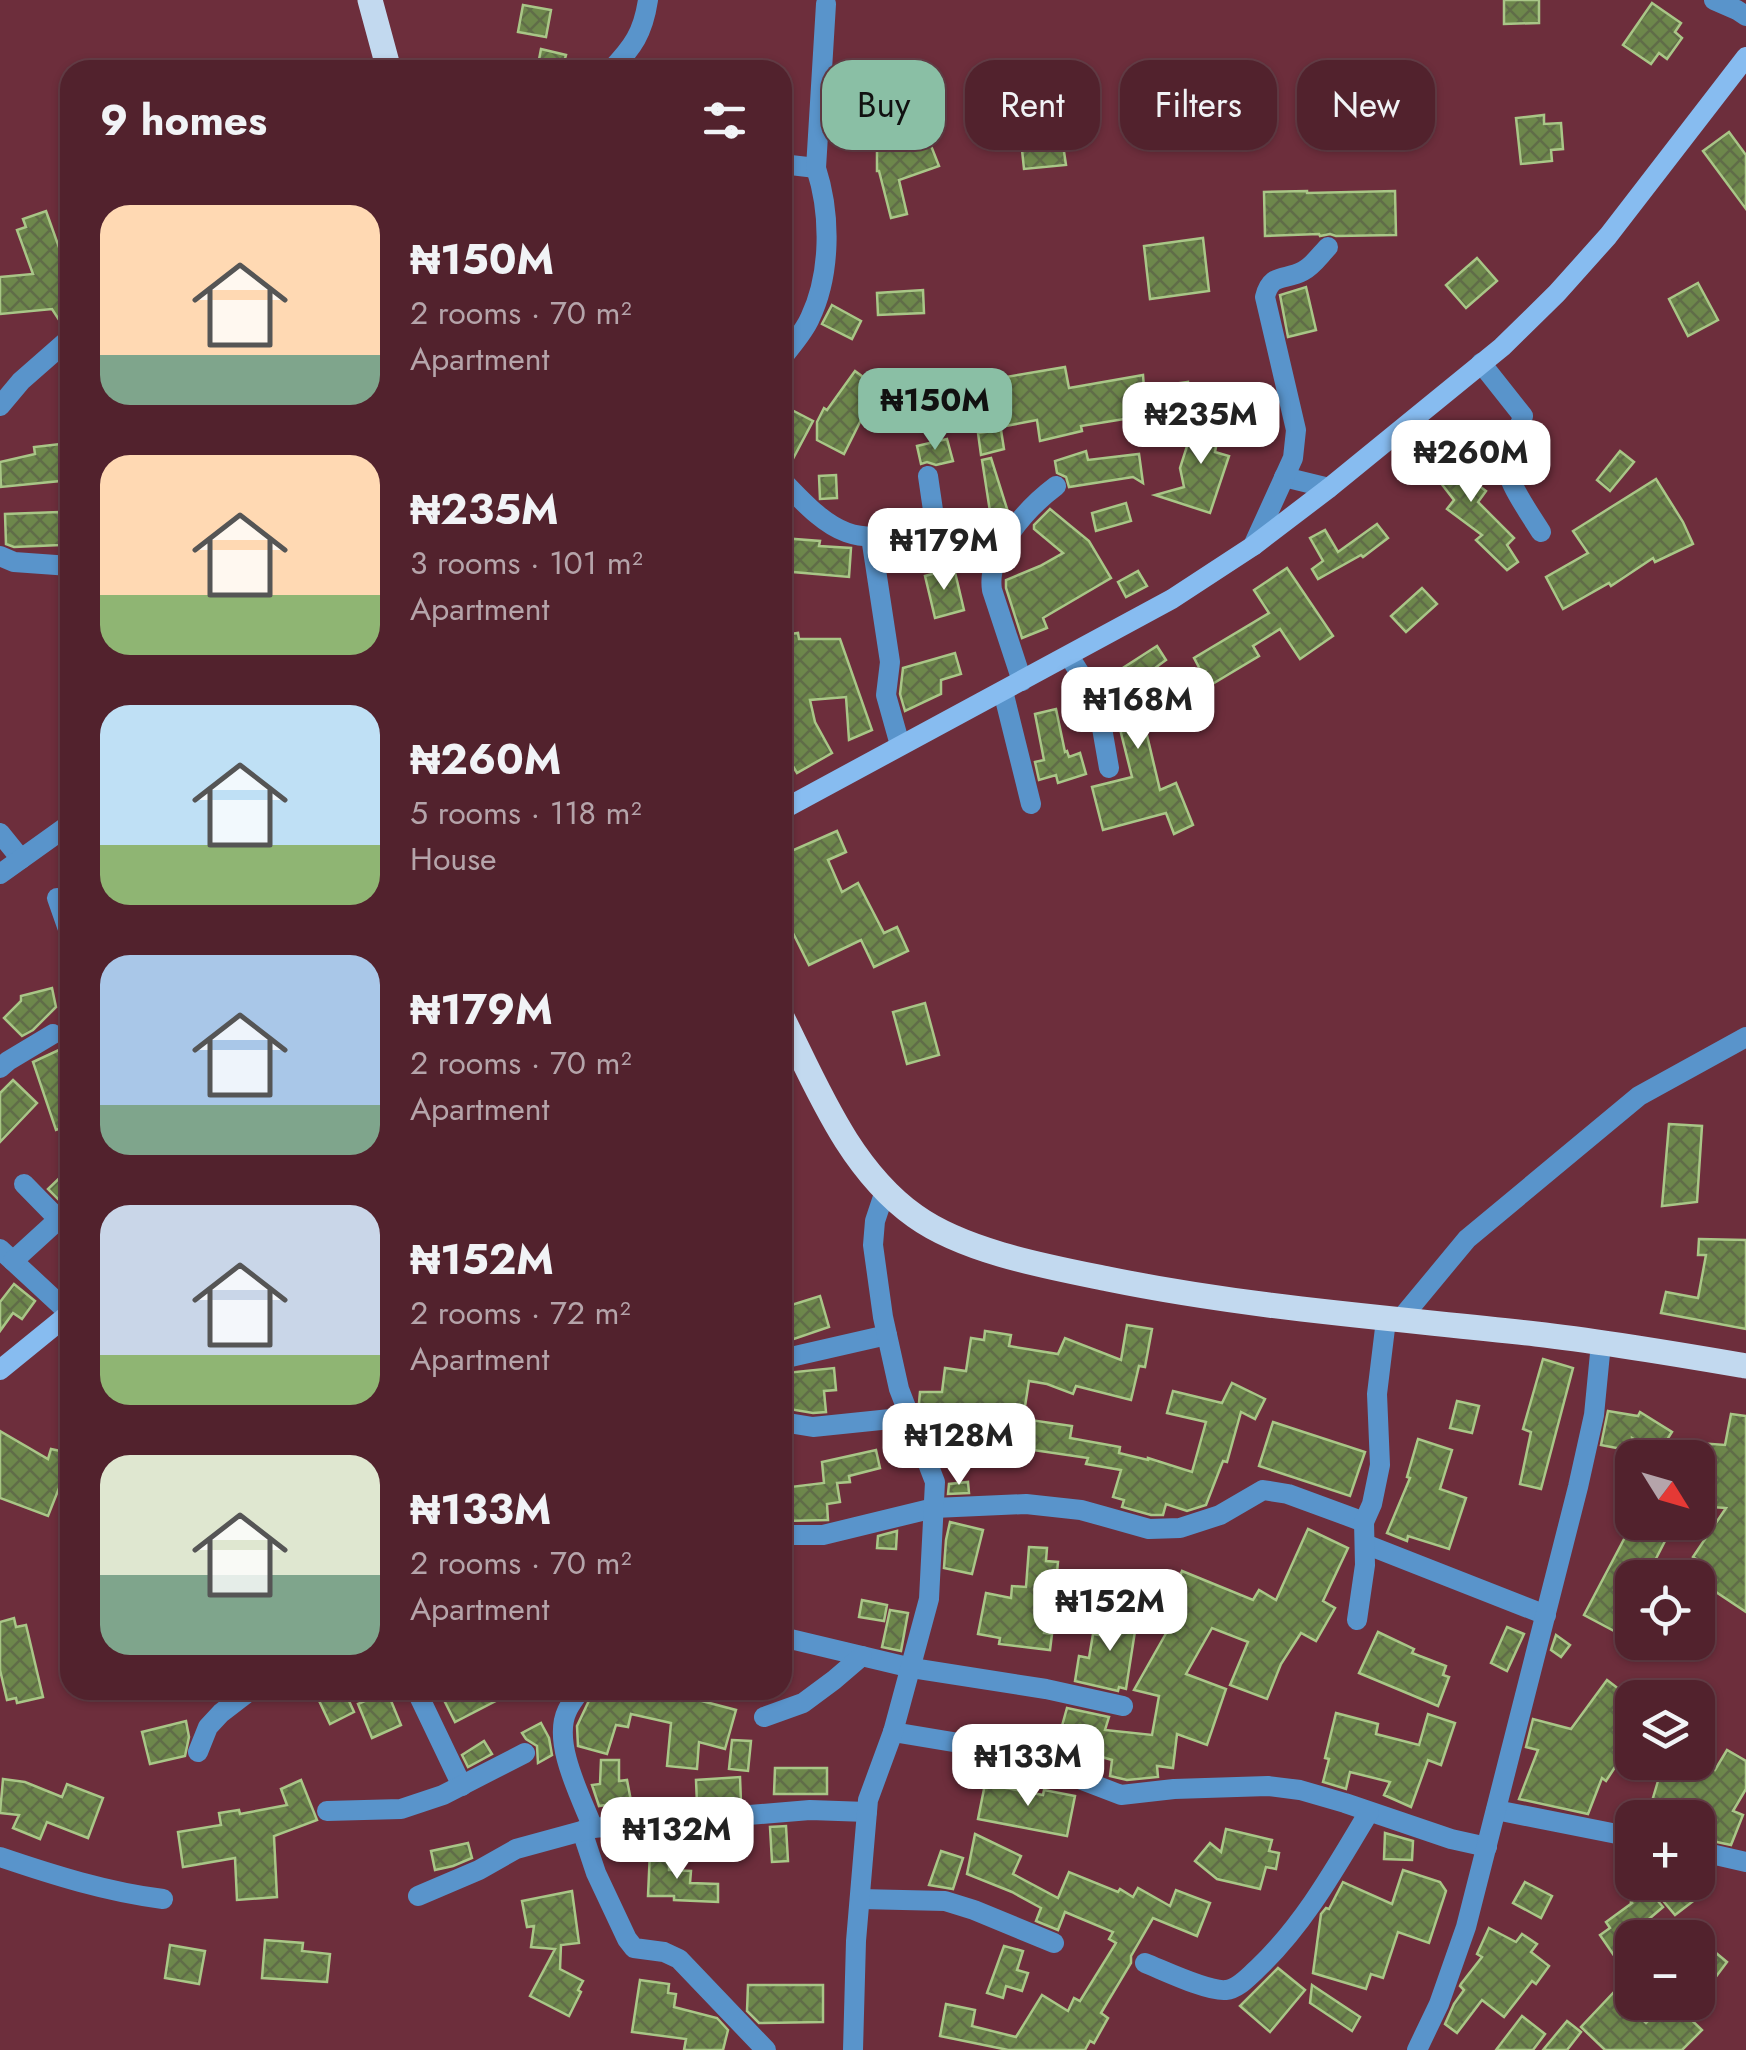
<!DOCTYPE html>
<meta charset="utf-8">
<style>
body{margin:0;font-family:Jost,sans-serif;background:#5c2f39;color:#f1f3f6;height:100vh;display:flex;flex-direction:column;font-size:38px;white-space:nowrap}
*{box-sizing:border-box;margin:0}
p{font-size:32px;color:#b5a4aa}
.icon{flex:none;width:55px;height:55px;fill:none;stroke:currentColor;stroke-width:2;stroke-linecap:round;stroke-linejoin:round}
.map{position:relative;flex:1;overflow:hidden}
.details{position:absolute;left:60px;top:60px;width:732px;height:1640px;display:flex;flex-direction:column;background:#52222d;border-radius:30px;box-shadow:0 2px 8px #0004,0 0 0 2px #683f49}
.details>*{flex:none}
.guide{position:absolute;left:822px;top:60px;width:772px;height:90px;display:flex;gap:20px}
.needle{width:65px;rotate:127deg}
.controls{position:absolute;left:1615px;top:1440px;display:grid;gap:20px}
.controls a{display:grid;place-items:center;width:100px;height:100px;border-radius:20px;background:#52222d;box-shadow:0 2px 8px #0004,0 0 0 2px #683f49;font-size:50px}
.price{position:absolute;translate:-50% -85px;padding:0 22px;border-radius:20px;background:#fff;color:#222;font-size:32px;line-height:65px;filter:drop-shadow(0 2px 5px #0008)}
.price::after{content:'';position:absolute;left:50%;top:60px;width:30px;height:22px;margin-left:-15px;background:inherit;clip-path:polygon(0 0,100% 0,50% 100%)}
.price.on{background:#8abfa5;color:#111}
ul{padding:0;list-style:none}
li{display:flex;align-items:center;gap:30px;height:250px;padding:0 40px}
li span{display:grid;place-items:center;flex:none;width:280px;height:200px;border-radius:30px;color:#555}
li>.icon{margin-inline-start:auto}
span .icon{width:120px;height:120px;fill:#fffc;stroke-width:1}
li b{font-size:42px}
h2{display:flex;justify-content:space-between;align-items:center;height:120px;padding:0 40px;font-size:42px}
.pill{padding:0 35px;border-radius:30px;background:#52222d;box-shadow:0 2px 8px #0004,0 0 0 2px #683f49;font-size:35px;line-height:90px}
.pill.on{background:#8abfa5;color:#111}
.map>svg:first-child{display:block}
</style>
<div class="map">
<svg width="1746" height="2050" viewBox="0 0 1746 2050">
<defs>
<pattern id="building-cross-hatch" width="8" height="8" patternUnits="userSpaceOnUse" patternTransform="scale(2.5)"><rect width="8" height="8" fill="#6d874b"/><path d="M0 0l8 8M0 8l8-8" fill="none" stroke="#606c48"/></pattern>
</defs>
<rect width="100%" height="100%" fill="#6d2e3c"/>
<!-- building -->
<g fill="url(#building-cross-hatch)" stroke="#a9c687" stroke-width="2.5">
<polygon points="1504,0 1539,0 1539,23 1504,24"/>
<polygon points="1652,3 1681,23 1675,32 1682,38 1667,59 1659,53 1651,64 1623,45"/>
<polygon points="523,5 551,10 546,37 518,32"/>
<polygon points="541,49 566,55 562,70 537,70"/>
<polygon points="877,110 918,110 917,142 928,138 939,166 899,180 907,214 891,218 879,171 877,171"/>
<polygon points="1544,115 1544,124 1561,123 1563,149 1551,150 1552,161 1521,164 1516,118"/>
<polygon points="1729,132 1746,155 1746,209 1703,151"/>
<polygon points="1063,145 1066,165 1024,169 1022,150"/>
<polygon points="1307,191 1307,193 1395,191 1396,235 1336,236 1330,234 1320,236 1319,234 1265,236 1264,192"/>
<polygon points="46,211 66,267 70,265 70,325 63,326 52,309 0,314 0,277 33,274 17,230 26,227 23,219"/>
<polygon points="1203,238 1209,291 1150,299 1144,246"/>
<polygon points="1477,258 1497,281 1466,308 1446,285"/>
<polygon points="1698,283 1718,320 1688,336 1669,299"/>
<polygon points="1306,287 1316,330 1288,337 1280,295"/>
<polygon points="923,290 924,313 878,315 877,293"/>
<polygon points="832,305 861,321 852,339 822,324"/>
<polygon points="1065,367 1069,388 1143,375 1144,388 1188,382 1190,406 1148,411 1149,415 1081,426 1082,431 1040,441 1037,420 995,428 988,380"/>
<polygon points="855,371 888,395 868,422 862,418 844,454 817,440 817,422 824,408 827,410"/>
<polygon points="788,408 813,421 788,468 782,467 782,418"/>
<polygon points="1199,412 1222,417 1215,452 1229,456 1210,513 1155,495 1184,487 1180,468 1188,443 1192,444"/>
<polygon points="1001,430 1004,449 981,455 978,433"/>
<polygon points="947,439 953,461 936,465 927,462 921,464 917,446"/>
<polygon points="70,443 70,480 1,487 0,462 35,454 34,447"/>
<polygon points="1446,443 1461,464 1455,468 1486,491 1478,502 1514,538 1507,545 1518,562 1507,570 1476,540 1482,535 1447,509 1454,500 1423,460"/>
<polygon points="1086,451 1088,460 1139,454 1143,483 1133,477 1069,487 1066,477 1057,473 1055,461"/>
<polygon points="1620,451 1634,462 1610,491 1597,480"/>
<polygon points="991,458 1008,512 991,518 982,460"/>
<polygon points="836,475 837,498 820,499 819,476"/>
<polygon points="1656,479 1683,522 1693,544 1655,562 1653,558 1611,586 1609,583 1563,609 1546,577 1588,553 1573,531"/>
<polygon points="1126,503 1131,521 1096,531 1092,513"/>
<polygon points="1050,509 1089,541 1111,578 1043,618 1047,628 1022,638 1006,588 1006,580 1040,566 1063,553 1034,529 1034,525"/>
<polygon points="59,512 60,545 14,547 6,544 5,514"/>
<polygon points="1377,524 1388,538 1363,557 1361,555 1318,579 1312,569 1323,561 1310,538 1325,530 1338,552"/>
<polygon points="782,538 820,541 819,546 851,548 849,577 782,571"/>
<polygon points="954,568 964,610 935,618 925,576"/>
<polygon points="1287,568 1333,636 1300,659 1280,629 1253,646 1259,656 1209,686 1194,658 1269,613 1254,590"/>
<polygon points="1138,571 1147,586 1126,597 1118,582"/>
<polygon points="1422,588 1437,604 1406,632 1391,616"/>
<polygon points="798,633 799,639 840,639 872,730 849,740 846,697 810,700 815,722 832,753 797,773 782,748 782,635"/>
<polygon points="1157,646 1166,660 1155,668 1159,675 1147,682 1164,724 1146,731 1160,790 1176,783 1193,825 1174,834 1166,813 1103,830 1092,787 1132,777 1120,729 1124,728 1109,704 1101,682"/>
<polygon points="955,653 961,674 941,680 941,694 905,711 900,694 903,668"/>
<polygon points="1056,709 1065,752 1067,751 1069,757 1080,753 1086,774 1058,783 1056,775 1039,780 1035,762 1044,760 1035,714"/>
<polygon points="837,831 846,852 828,860 842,892 858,883 884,933 897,927 908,951 874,967 861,940 809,965 782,911 782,855"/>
<polygon points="52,988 56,1007 33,1030 22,1036 4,1018 21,1001 21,996"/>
<polygon points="925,1003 939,1055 907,1064 893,1012"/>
<polygon points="61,1049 70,1076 70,1125 56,1130 33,1062"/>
<polygon points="13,1080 37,1103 0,1142 0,1093"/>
<polygon points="1669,1124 1702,1126 1697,1202 1662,1206"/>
<polygon points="70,1168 70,1199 64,1205 48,1189"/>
<polygon points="1699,1239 1746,1240 1746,1329 1661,1313 1666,1292 1698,1298 1706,1255 1698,1255"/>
<polygon points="14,1284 35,1301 22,1319 13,1313 0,1331 0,1302"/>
<polygon points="820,1296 829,1327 782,1343 782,1308"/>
<polygon points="1127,1325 1152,1329 1145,1367 1139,1366 1131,1400 1076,1386 1073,1394 1047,1384 1029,1381 1023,1419 1072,1426 1070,1438 1120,1447 1119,1453 1148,1460 1148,1458 1192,1472 1206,1422 1167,1413 1173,1391 1222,1403 1232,1383 1265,1399 1255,1419 1241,1412 1227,1462 1223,1461 1206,1505 1187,1511 1166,1504 1163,1515 1151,1515 1122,1507 1124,1500 1113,1497 1121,1470 1086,1464 1088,1458 991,1444 990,1441 974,1444 978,1418 923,1414 919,1403 920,1392 942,1392 945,1368 966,1371 971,1338 984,1340 985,1331 1011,1335 1009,1346 1058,1354 1065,1338 1121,1360"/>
<polygon points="1543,1359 1573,1368 1541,1489 1520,1484 1531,1432 1523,1429"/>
<polygon points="834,1368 836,1390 824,1391 826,1412 813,1413 789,1409 785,1373"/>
<polygon points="1457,1401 1479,1406 1472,1433 1450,1428"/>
<polygon points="1608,1411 1638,1416 1640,1412 1672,1432 1658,1454 1632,1438 1632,1451 1601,1445"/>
<polygon points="1731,1414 1746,1416 1746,1612 1698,1580 1698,1578 1695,1578 1704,1564 1693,1557 1726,1508 1698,1506 1699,1443 1725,1445"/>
<polygon points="1273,1422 1365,1452 1350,1496 1259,1466"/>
<polygon points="0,1431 48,1459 51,1449 70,1453 70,1474 65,1473 48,1516 0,1498"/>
<polygon points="1418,1439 1452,1450 1440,1489 1466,1498 1449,1549 1408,1536 1407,1541 1387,1533 1410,1478 1407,1477"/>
<polygon points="876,1450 880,1468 849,1476 850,1482 837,1483 840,1502 827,1504 828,1520 783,1521 782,1488 824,1483 822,1462"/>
<polygon points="968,1482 969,1493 948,1494 949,1484"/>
<polygon points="950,1522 983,1530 972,1574 944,1568 946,1540"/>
<polygon points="1632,1524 1665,1541 1646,1578 1632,1578 1632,1605 1618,1633 1584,1615"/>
<polygon points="1308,1529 1348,1548 1323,1601 1335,1608 1316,1641 1301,1633 1281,1664 1267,1699 1230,1685 1248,1642 1212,1628 1186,1674 1226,1689 1207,1745 1177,1734 1173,1768 1157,1766 1158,1777 1127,1780 1110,1776 1112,1760 1057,1744 1067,1708 1109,1717 1105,1730 1152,1735 1159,1696 1134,1690 1177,1614 1166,1610 1182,1571 1253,1600 1259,1590 1276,1600"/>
<polygon points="897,1531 896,1549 877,1548 878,1536"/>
<polygon points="1029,1547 1047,1548 1046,1561 1058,1562 1056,1583 1049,1583 1044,1633 1052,1634 1050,1650 999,1644 1000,1638 978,1634 986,1593 1011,1598 1012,1586 1026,1587"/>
<polygon points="862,1600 887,1605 884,1621 859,1617"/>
<polygon points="1112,1608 1138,1612 1126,1689 1119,1687 1118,1691 1075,1681 1079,1656 1089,1658 1093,1634 1107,1636"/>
<polygon points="890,1610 908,1613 901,1651 882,1647"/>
<polygon points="14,1618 16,1627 26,1625 43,1697 17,1703 16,1698 7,1700 0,1670 0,1622"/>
<polygon points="1507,1627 1524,1634 1507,1671 1491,1663"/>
<polygon points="1378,1632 1414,1649 1412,1653 1446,1666 1443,1675 1449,1677 1438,1706 1359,1673"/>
<polygon points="1556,1635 1570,1645 1561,1657 1551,1650"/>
<polygon points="1607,1680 1632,1699 1632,1762 1682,1762 1715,1770 1727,1750 1746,1761 1746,1789 1733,1811 1743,1815 1731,1845 1698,1838 1698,1818 1647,1818 1658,1781 1619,1761 1606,1781 1602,1778 1588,1814 1519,1799 1538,1750 1526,1747 1533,1719 1571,1729"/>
<polygon points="314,1690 344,1690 354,1712 330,1724"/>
<polygon points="439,1690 517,1690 455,1722"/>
<polygon points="594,1690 684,1690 683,1696 736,1710 725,1749 699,1742 697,1769 667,1766 671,1723 631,1714 628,1727 616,1725 607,1754 578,1746 577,1726"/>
<polygon points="387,1691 401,1725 372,1738 358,1704"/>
<polygon points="1336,1713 1378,1724 1376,1734 1419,1745 1428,1714 1455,1723 1441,1765 1428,1760 1411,1807 1384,1795 1390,1782 1350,1772 1346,1789 1323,1782 1329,1759 1325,1758"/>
<polygon points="186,1721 189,1737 185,1756 150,1764 142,1732"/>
<polygon points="541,1723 549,1738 552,1755 538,1763 537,1746 526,1739 522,1733"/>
<polygon points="732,1740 751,1741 748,1771 729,1769"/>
<polygon points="484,1741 492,1754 468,1767 462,1755"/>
<polygon points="601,1760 619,1760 619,1781 627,1780 631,1801 599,1806 592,1785 600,1784"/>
<polygon points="775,1768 827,1768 827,1794 774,1794"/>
<polygon points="740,1777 741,1802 697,1804 696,1780"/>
<polygon points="3,1779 25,1782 62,1797 67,1784 103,1798 88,1838 47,1822 40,1839 13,1828 19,1815 0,1813"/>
<polygon points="301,1780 317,1820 274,1836 277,1897 237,1900 235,1858 183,1867 178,1832 221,1825 219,1813 239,1810 240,1814 287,1805 281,1789"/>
<polygon points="985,1784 1043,1795 1044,1790 1075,1796 1067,1836 978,1819"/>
<polygon points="786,1826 788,1861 772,1862 770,1827"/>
<polygon points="1226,1829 1272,1840 1269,1851 1279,1853 1276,1869 1266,1867 1260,1889 1217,1879 1195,1861 1210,1843 1221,1852"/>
<polygon points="1385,1833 1413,1841 1412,1860 1384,1859"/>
<polygon points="975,1834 1021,1856 1013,1874 1058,1898 1069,1872 1118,1892 1120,1889 1133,1897 1138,1888 1170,1906 1176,1890 1210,1903 1197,1936 1153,1918 1131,1956 1131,1963 1101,2013 1108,2018 1094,2043 1090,2041 1085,2050 1008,2050 940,2036 946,2004 975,2010 972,2026 1016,2037 1042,1995 1068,2011 1074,1998 1080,2001 1116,1943 1109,1939 1113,1932 1065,1912 1058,1930 1036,1921 1041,1908 1012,1892 967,1874"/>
<polygon points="468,1843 472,1858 453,1866 435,1870 431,1851"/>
<polygon points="650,1851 669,1852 669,1870 691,1871 690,1883 718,1884 718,1902 674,1900 674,1896 648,1896"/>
<polygon points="941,1851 963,1858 953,1889 929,1885"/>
<polygon points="1403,1870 1440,1882 1446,1891 1429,1943 1398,1932 1383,1978 1371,1974 1366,1989 1313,1973 1321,1914 1326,1908 1329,1909 1343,1882 1392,1904"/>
<polygon points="1525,1882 1552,1896 1541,1918 1513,1903"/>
<polygon points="1676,1882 1698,1882 1705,1892 1675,1915 1659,1896"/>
<polygon points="1647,1888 1663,1907 1643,1924 1650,1933 1643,1938 1632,1938 1632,1945 1615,1957 1600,1935 1610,1928 1606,1922 1632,1903 1631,1902"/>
<polygon points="572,1891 579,1943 561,1945 560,1969 583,1981 578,1990 581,1992 569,2016 530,1996 555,1949 531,1947 534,1926 527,1927 522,1901"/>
<polygon points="1489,1928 1516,1942 1522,1934 1537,1944 1531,1952 1549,1966 1536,1984 1532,1981 1504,2017 1482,2000 1457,2033 1445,2024 1454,2004 1464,1990 1460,1986 1461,1984 1482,1957 1477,1954"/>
<polygon points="1698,1938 1727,1962 1709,1986 1698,1976"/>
<polygon points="265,1940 303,1943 302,1951 330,1954 327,1982 262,1978"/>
<polygon points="170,1945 205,1951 199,1984 165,1978"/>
<polygon points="1004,1946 1023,1951 1017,1970 1028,1973 1022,1991 1006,1986 1003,1998 987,1993"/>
<polygon points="1278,1968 1305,1990 1270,2032 1240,2006"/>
<polygon points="640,1980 669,1984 668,1993 676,1994 674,2007 717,2018 728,2030 723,2050 684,2050 686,2039 632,2032"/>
<polygon points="748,1985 823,1985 823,2022 759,2023 747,2011"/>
<polygon points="1312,1985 1360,2017 1352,2031 1310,2003"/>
<polygon points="1614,1992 1646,2023 1666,2002 1692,2002 1683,2012 1702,2030 1682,2050 1605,2050 1581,2027"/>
<polygon points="1522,2016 1545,2034 1533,2050 1496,2050"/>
<polygon points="1567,2021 1581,2032 1567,2050 1543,2050"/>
</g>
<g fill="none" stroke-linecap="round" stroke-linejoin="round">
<!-- minor -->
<g stroke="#5994cb" stroke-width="20">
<polyline points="1714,0 1737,10 1746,16"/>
<path d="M611,70C633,47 643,33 648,0"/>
<polyline points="782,164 816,168"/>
<path d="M782,358C792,345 804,332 810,318C831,274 831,214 816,168L826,4"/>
<path d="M1481,363L1523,416C1520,430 1508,439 1505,452C1500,473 1530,514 1541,532"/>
<polyline points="0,406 21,381 70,338"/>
<polyline points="1284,477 1329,488"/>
<path d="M782,480C835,536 852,548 930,527L934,517L928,476"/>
<polyline points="871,537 890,662 886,695 900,745"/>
<path d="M1253,546L1293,458L1296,430L1265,297C1271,272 1285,281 1303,271C1313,266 1320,255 1328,247"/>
<polyline points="0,556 14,562 70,566"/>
<polyline points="1069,656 1091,691 1102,728 1109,768"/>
<path d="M1022,681L992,590C986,552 1028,507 1056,486"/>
<polyline points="1003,691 1031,804"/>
<polyline points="0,833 21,859"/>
<polyline points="0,874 70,824"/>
<polyline points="57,898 70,935"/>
<polyline points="0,1068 8,1061 53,1034"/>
<polyline points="24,1184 70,1231"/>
<polyline points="0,1249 69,1313"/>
<polyline points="13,1261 59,1219"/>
<polyline points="1399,1321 1467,1239 1639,1096 1746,1037"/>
<polyline points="782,1359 887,1335"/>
<polyline points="782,1422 813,1427 910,1417"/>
<polyline points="782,1535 823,1535 934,1508 1026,1504 1081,1510 1149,1529 1180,1528 1220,1515 1263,1490 1288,1494 1364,1522"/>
<polyline points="1365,1544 1546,1615"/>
<polyline points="1357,1620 1365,1565 1364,1522 1372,1504 1380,1465 1377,1394 1386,1320"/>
<polyline points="782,1637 912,1668 1046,1689 1123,1706"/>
<polyline points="416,1690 462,1786"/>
<path d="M580,1690C576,1697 570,1704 567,1711C552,1743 581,1797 593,1828"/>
<polyline points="764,1717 803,1703 834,1680 862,1656"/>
<polyline points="893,1732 977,1746 1053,1769 1121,1795 1174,1789 1268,1786 1300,1790 1345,1803 1451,1839 1487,1847"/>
<polyline points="198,1752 208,1727 221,1713 251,1690"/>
<polyline points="1496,1810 1632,1837"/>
<polyline points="327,1811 401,1809 443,1795 525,1753"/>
<polyline points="582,1831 596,1873 627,1939 634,1948 664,1952 679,1959 766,2050"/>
<polyline points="1698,1851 1746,1862"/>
<path d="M0,1857C53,1875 107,1892 163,1899"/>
<polyline points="418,1896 479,1870 516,1849 593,1828 810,1810 867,1812"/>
<polyline points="860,1899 945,1901 974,1910 1054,1943"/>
<path d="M1145,1963C1163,1970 1208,1992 1226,1990C1238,1989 1248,1977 1257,1969C1304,1925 1336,1867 1369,1812"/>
<polyline points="853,2050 856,1941 868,1800 893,1732 929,1599 935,1482 899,1389 883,1317 873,1245 875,1221 885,1191"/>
<polyline points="1417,2050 1439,2004 1466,1927 1578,1487 1594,1415 1601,1343"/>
</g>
<!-- secondary -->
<g stroke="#87bcf0" stroke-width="20">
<polyline points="782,810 1172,599 1253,546 1329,488 1502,347 1557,293 1608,236 1746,57"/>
<polyline points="0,1370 70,1313"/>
</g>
<!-- primary -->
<g stroke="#c2d9ef" stroke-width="25">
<polyline points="370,0 389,70"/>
<path d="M782,1017C817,1087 849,1169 915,1216C965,1252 1049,1267 1108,1279C1250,1308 1393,1318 1536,1334C1607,1342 1676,1354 1746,1366"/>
</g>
</g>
</svg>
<div class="controls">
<a><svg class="needle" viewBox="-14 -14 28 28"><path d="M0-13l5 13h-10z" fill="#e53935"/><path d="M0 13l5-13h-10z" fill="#b5a4aa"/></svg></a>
<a><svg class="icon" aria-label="locate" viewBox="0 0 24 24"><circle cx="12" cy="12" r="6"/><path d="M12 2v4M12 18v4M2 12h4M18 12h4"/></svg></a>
<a><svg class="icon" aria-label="layers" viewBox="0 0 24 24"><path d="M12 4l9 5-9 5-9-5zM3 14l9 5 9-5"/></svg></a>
<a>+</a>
<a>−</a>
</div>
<b class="price on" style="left:935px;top:453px">₦150M</b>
<b class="price" style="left:1201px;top:467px">₦235M</b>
<b class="price" style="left:1471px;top:505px">₦260M</b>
<b class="price" style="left:944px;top:593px">₦179M</b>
<b class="price" style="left:1138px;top:752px">₦168M</b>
<b class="price" style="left:959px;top:1488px">₦128M</b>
<b class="price" style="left:1110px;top:1654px">₦152M</b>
<b class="price" style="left:1028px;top:1809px">₦133M</b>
<b class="price" style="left:677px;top:1882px">₦132M</b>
<div class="guide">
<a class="pill on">Buy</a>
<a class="pill">Rent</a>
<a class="pill">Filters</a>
<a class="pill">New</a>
</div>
<section class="details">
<h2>9 homes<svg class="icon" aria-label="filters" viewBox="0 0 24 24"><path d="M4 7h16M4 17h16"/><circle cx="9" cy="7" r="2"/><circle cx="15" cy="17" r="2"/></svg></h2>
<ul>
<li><span style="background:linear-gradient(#ffd9b3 75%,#7fa58c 0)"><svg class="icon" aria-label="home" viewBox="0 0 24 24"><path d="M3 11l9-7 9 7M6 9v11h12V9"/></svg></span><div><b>₦150M</b><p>2 rooms · 70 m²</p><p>Apartment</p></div></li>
<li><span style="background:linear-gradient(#ffd9b3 70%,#8fb573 0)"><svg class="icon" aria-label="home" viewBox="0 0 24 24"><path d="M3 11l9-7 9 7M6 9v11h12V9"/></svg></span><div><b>₦235M</b><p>3 rooms · 101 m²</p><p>Apartment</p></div></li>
<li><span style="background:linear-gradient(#bfe0f5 70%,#8fb573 0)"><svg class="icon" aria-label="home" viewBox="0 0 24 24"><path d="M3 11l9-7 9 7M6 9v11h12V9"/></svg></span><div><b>₦260M</b><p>5 rooms · 118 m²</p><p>House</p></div></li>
<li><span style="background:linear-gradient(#a9c7e8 75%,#7fa58c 0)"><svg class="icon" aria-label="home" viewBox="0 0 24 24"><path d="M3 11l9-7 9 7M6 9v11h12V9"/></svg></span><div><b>₦179M</b><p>2 rooms · 70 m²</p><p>Apartment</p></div></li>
<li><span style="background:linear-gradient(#c9d6e8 75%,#8fb573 0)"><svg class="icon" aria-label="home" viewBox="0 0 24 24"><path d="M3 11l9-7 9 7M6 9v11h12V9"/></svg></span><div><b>₦152M</b><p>2 rooms · 72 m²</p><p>Apartment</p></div></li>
<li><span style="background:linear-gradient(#dfe7d0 60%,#7fa58c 0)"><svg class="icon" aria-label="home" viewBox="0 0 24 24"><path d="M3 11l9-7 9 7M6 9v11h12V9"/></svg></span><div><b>₦133M</b><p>2 rooms · 70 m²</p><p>Apartment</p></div></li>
</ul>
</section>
</div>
